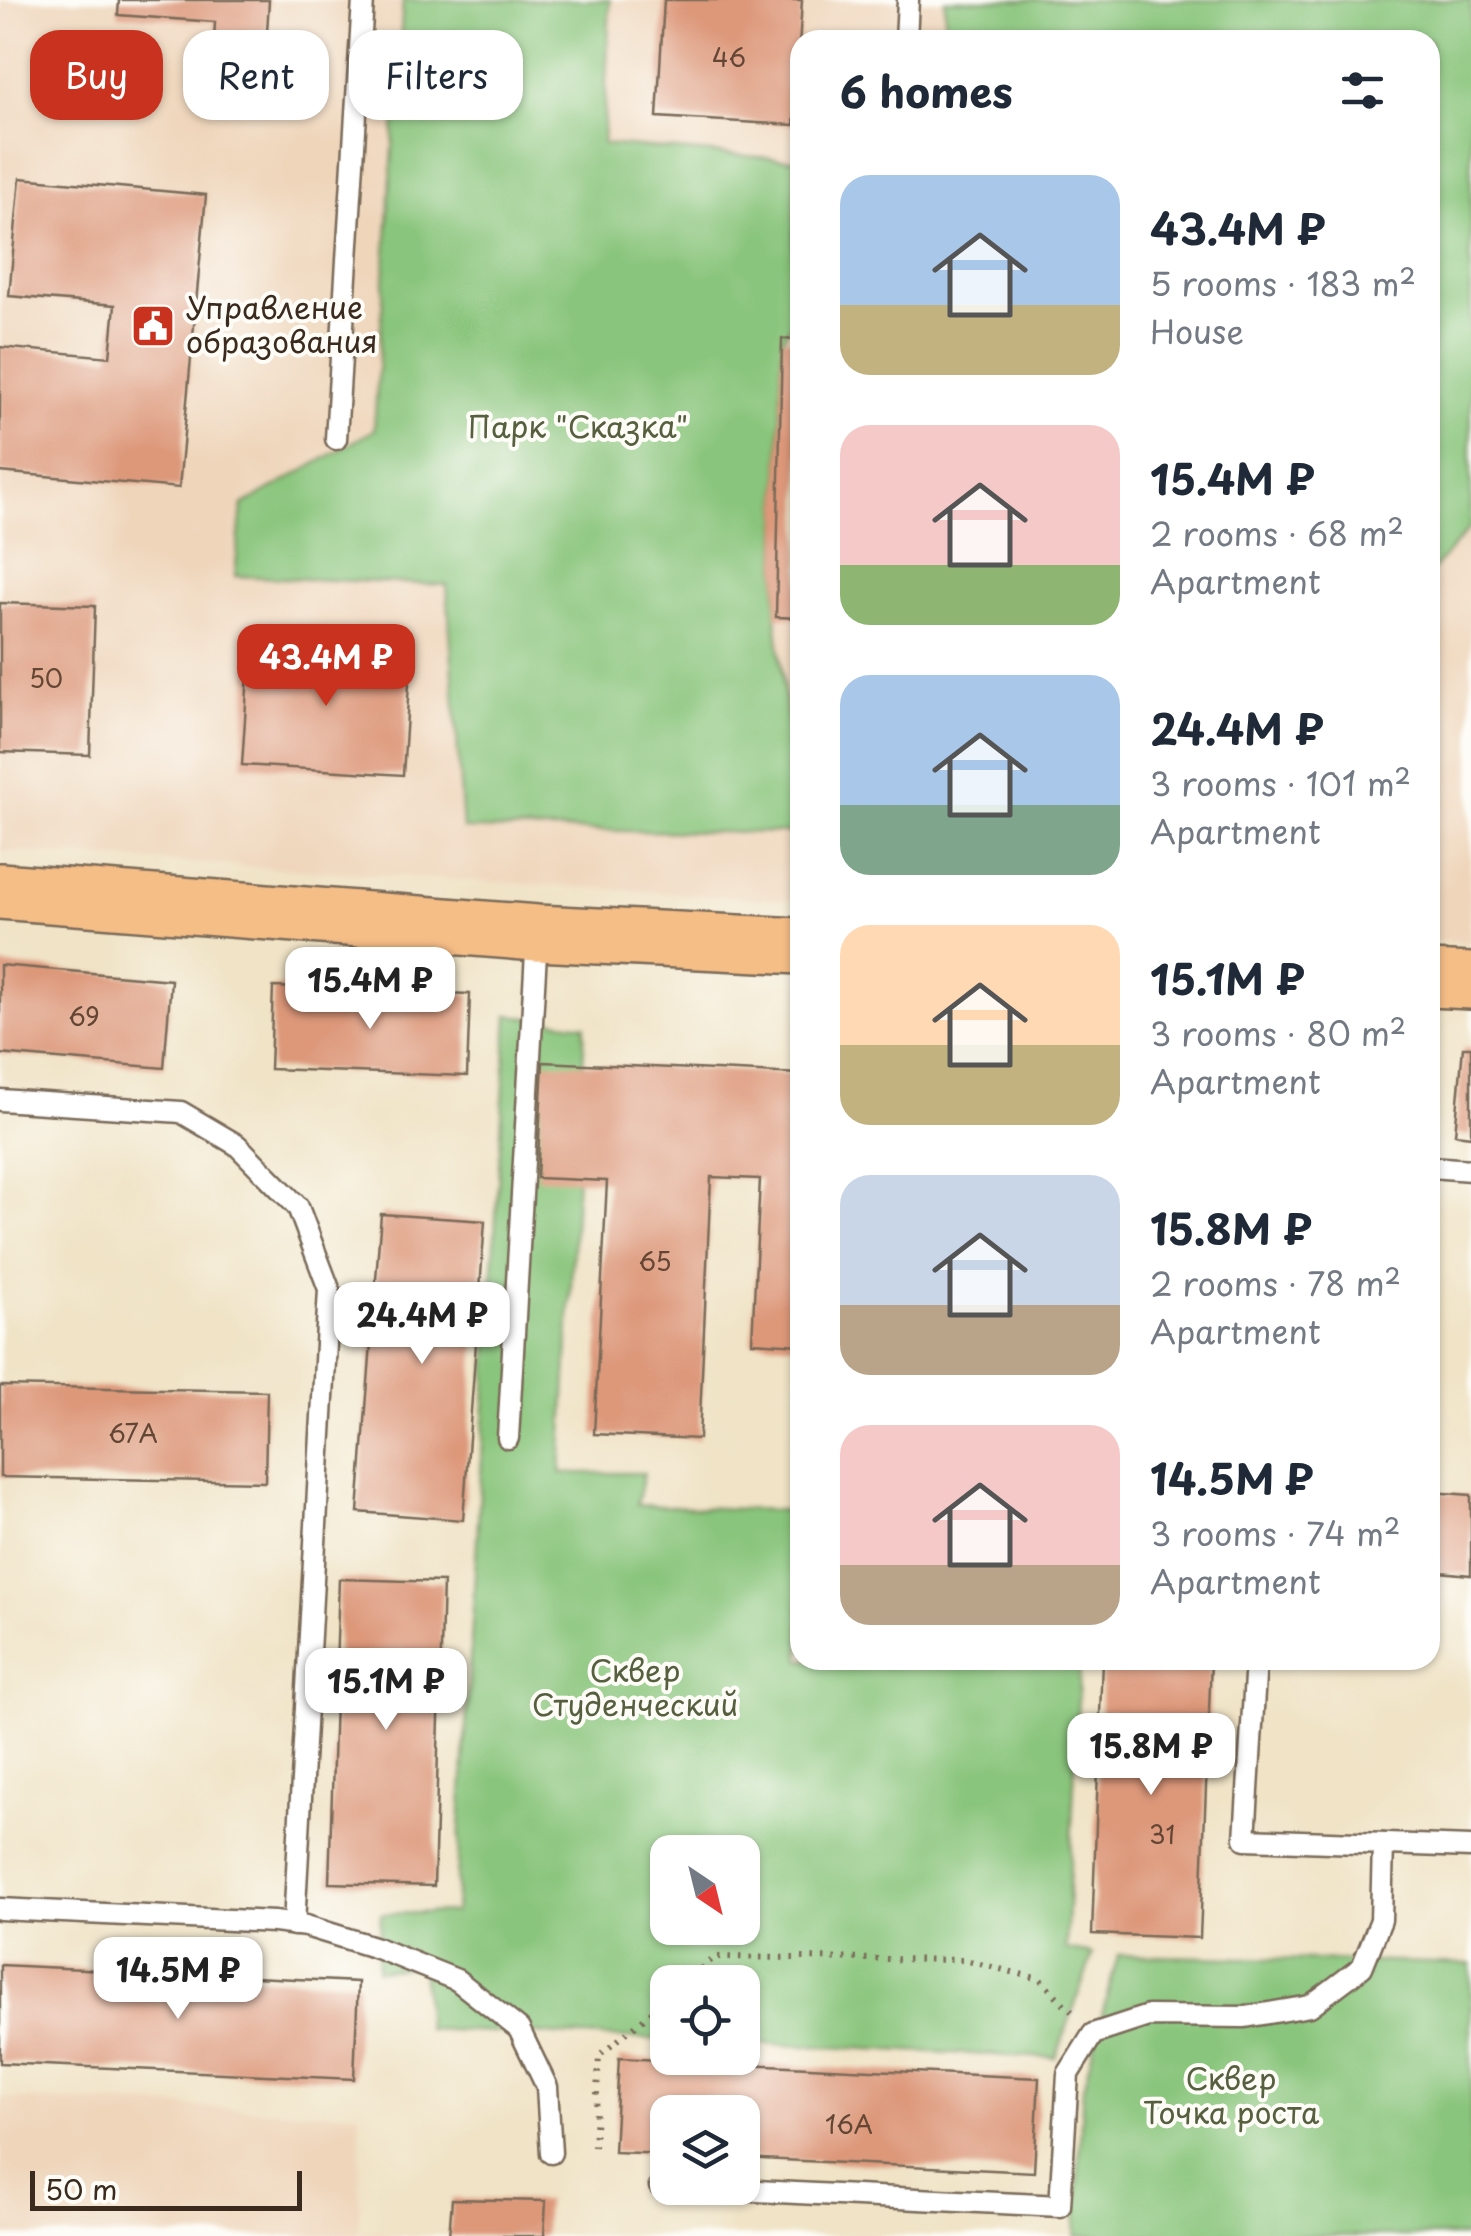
<!DOCTYPE html>
<meta charset="utf-8">
<style>
body{margin:0;font-family:"Playpen Sans",sans-serif;background:#f2f2f3;color:#1f2937;height:100vh;display:flex;flex-direction:column;font-size:38px;white-space:nowrap}
*{box-sizing:border-box;margin:0}
p{font-size:32px;color:#747a83}
.icon{flex:none;width:55px;height:55px;fill:none;stroke:currentColor;stroke-width:2;stroke-linecap:round;stroke-linejoin:round}
.map{position:relative;flex:1;overflow:hidden}
.side{position:absolute;left:790px;top:30px;width:650px;height:1640px;display:flex;flex-direction:column;background:#fff;border-radius:30px;box-shadow:0 2px 8px #0004}
.side>*{flex:none}
.banner{position:absolute;left:30px;top:30px;width:610px;height:90px;display:flex;gap:20px}
.needle{width:65px;rotate:145deg}
.controls{position:absolute;left:650px;top:1835px;display:grid;gap:20px}
.controls a{display:grid;place-items:center;width:110px;height:110px;border-radius:20px;background:#fff;box-shadow:0 2px 8px #0004;font-size:50px}
.scale{position:absolute;left:30px;bottom:25px;width:272px;box-sizing:border-box;padding-left:10px;border:5px solid #3b2a1e;border-top:0;font-size:28px;line-height:35px;white-space:nowrap;color:#3b2a1e;-webkit-text-stroke:8px #fdfcf7;paint-order:stroke}
.price{position:absolute;translate:-50% -85px;padding:0 22px;border-radius:20px;background:#fff;color:#222;font-size:32px;line-height:65px;filter:drop-shadow(0 2px 5px #0008)}
.price::after{content:'';position:absolute;left:50%;top:60px;width:30px;height:22px;margin-left:-15px;background:inherit;clip-path:polygon(0 0,100% 0,50% 100%)}
.price.on{background:#c8321e;color:#fff}
ul{padding:0;list-style:none}
li{display:flex;align-items:center;gap:30px;height:250px;padding:0 50px}
li span{display:grid;place-items:center;flex:none;width:280px;height:200px;border-radius:30px;color:#555}
li>.icon{margin-inline-start:auto}
span .icon{width:120px;height:120px;fill:#fffc;stroke-width:1}
li b{font-size:42px}
h2{display:flex;justify-content:space-between;align-items:center;height:120px;padding:0 50px;font-size:42px}
.tag{padding:0 35px;border-radius:30px;background:#fff;box-shadow:0 2px 8px #0004;font-size:35px;line-height:90px}
.tag.on{background:#c8321e;color:#fff}
.map>svg:first-child{display:block}
</style>
<div class="map">
<svg width="1471" height="2236" viewBox="0 0 1471 2236">
<rect width="100%" height="100%" fill="#fdfcf7"/>
<filter id="ink" filterUnits="userSpaceOnUse"><feTurbulence type="fractalNoise" baseFrequency=".01" numOctaves="2"/><feDisplacementMap in="SourceGraphic" scale="20" xChannelSelector="R" yChannelSelector="G"/><feConvolveMatrix kernelMatrix="1 2 1 2 8 2 1 2 1" color-interpolation-filters="sRGB"/></filter>
<filter id="wash" filterUnits="userSpaceOnUse"><feTurbulence type="fractalNoise" baseFrequency=".0048" numOctaves="4" result="noise"/><feDisplacementMap in="SourceGraphic" scale="40" xChannelSelector="R" yChannelSelector="G"/><feGaussianBlur stdDeviation="2.25" result="paint"/><feColorMatrix in="noise" values="0 0 0 0 0 0 0 0 0 0 0 0 0 0 0 0 0 1.4 0 .05"/><feComposite in="paint" operator="in"/></filter>
<g filter="url(#wash)">
<rect width="100%" height="100%" fill="#f0e3c6"/>
<!-- built -->
<g fill="#efd6bb">
<polygon points="0,0 977,0 978,40 800,40 800,901 0,851"/>
<polygon points="1430,335 1471,337 1471,943 1430,940"/>
<polygon points="0,2098 360,2114 359,2232 436,2236 0,2236"/>
</g>
<!-- green -->
<g fill="#89c57b" stroke="#62784c" stroke-width="2.5" fill-rule="evenodd">
<polygon points="403,0 610,0 603,144 796,160 791,324 782,340 776,617 800,833 463,829 447,585 235,576 242,506 374,430"/>
<polygon points="945,0 1471,0 1471,526 1430,573 1430,40 945,40"/>
<path d="M508,1015L585,1025L561,1473H644L637,1505L800,1511V1660H1080L1066,1949L1093,1954L1056,2058L743,2043L742,1982H668L667,2040L427,2029L422,1966L377,1970L381,1914L455,1912ZM668,1852H742V1928H668Z"/>
<polygon points="1118,1955 1471,1964 1471,2236 1075,2236 1083,2087"/>
</g>
<g id="blocks">
<!-- building -->
<g fill="#dd987a">
<polygon points="119,0 269,0 264,81 212,78 215,22 118,15"/>
<polygon points="664,0 802,0 794,125 657,117"/>
<polygon points="20,178 206,195 179,488 0,472 0,347 110,357 115,305 9,296"/>
<polygon points="782,339 800,340 800,618 776,617"/>
<polygon points="0,603 95,606 90,755 0,752"/>
<polygon points="250,643 411,653 403,775 242,765"/>
<polygon points="0,965 171,980 164,1068 0,1054"/>
<polygon points="273,987 470,994 467,1076 270,1069"/>
<polygon points="1463,1047 1471,1047 1471,1136 1455,1134"/>
<polygon points="543,1062 800,1074 800,1345 752,1342 760,1179 711,1177 699,1439 594,1434 607,1181 537,1178"/>
<polygon points="381,1214 485,1221 463,1520 358,1512"/>
<polygon points="0,1386 267,1391 265,1482 0,1477"/>
<polygon points="1430,1492 1471,1495 1471,1575 1430,1571"/>
<polygon points="339,1579 443,1582 434,1886 329,1883"/>
<polygon points="1102,1660 1211,1660 1200,1938 1092,1934"/>
<polygon points="0,1965 358,1982 354,2079 0,2063"/>
<polygon points="619,2058 1039,2078 1034,2172 742,2158 742,2112 668,2112 668,2154 614,2152"/>
<polygon points="452,2199 546,2201 544,2236 449,2236"/>
</g>
</g>
</g>
<g filter="url(#ink)">
<use href="#blocks" fill-opacity="0" stroke="#7a6b59" stroke-width="2.5"/>
<g fill="none" stroke-linecap="round" stroke-linejoin="round">
<defs>
<g id="service">
<polyline points="906,40 908,0"/>
<polyline points="336,439 363,0"/>
<polyline points="0,1100 181,1112 237,1145 298,1207 329,1289 294,1925"/>
<polyline points="1430,1167 1471,1170"/>
<polyline points="508,1438 537,935"/>
<polyline points="1256,1660 1245,1839 1471,1847"/>
<polyline points="0,1909 274,1922 306,1926 377,1948 457,1980 519,2029 547,2087 551,2153"/>
<polyline points="660,2186 668,2186"/>
<polyline points="697,2188 1060,2206 1068,2074 1093,2034 1148,2016 1245,2017 1310,2006 1362,1967 1381,1920 1383,1844"/>
</g>
<g id="primary">
<polyline points="0,891 537,933 800,946"/>
<polyline points="1430,979 1471,981"/>
</g>
</defs>
<!-- service casing -->
<use href="#service" stroke="#7a6b59" stroke-width="25"/>
<!-- primary casing -->
<use href="#primary" stroke="#7a6b59" stroke-width="60"/>
<!-- path -->
<g stroke="#7a6b59" stroke-width="6" stroke-dasharray="2.5 8" stroke-linecap="butt">
<polyline points="685,1982 715,1957 964,1960 1040,1979 1075,2015"/>
<polyline points="594,2147 599,2056 668,1998"/>
</g>
<!-- service -->
<use href="#service" stroke="#fff" stroke-width="20"/>
<!-- primary -->
<use href="#primary" stroke="#f6be87" stroke-width="55"/>
</g>
</g>
<!-- icons -->
<defs>
<symbol id="civic-square" viewBox="-11 -11 22 22"><rect x="-9" y="-9" width="18" height="18" rx="4" fill="#c8321e" stroke="#fdfcf7"/><path d="M-.6-6.5H3V-4.5H.6V-3L4-1V1h2V6H-6V1h2V-1L-.6-3ZM-1.2 2.5V6h2.4V2.5Z" fill="#fff"/></symbol>
</defs>
<g fill-rule="evenodd">
<use href="#civic-square" x="128" y="301" width="50" height="50"/>
</g>
<g text-anchor="middle" stroke-width="8" stroke-linejoin="round" paint-order="stroke">
<!-- number labels -->
<g font-size="25" fill="#644635">
<text x="729" y="67">46</text>
<text x="46" y="688">50</text>
<text x="84" y="1026">69</text>
<text x="655" y="1271">65</text>
<text x="133" y="1443">67А</text>
<text x="1162" y="1844">31</text>
<text x="849" y="2134">16А</text>
</g>
<!-- poi labels -->
<g font-size="30" fill="#3b2a1e" stroke="#fdfcf7" text-anchor="start">
<text x="186" y="319">Управление<tspan x="186" dy="34">образования</tspan></text>
</g>
<!-- park labels -->
<g font-size="30" fill="#56603f" stroke="#fdfcf7">
<text x="578" y="438">Парк "Сказка"</text>
<text x="635" y="1682">Сквер<tspan x="635" dy="34">Студенческий</tspan></text>
<text x="1231" y="2090">Сквер<tspan x="1231" dy="34">Точка роста</tspan></text>
</g>
</g>
</svg>
<div class="controls">
<a><svg class="needle" viewBox="-14 -14 28 28"><path d="M0-13l5 13h-10z" fill="#e53935"/><path d="M0 13l5-13h-10z" fill="#747a83"/></svg></a>
<a><svg class="icon" aria-label="locate" viewBox="0 0 24 24"><circle cx="12" cy="12" r="6"/><path d="M12 2v4M12 18v4M2 12h4M18 12h4"/></svg></a>
<a><svg class="icon" aria-label="layers" viewBox="0 0 24 24"><path d="M12 4l9 5-9 5-9-5zM3 14l9 5 9-5"/></svg></a>
</div>
<div class="scale">50 m</div>
<b class="price on" style="left:326px;top:709px">43.4M ₽</b>
<b class="price" style="left:370px;top:1032px">15.4M ₽</b>
<b class="price" style="left:422px;top:1367px">24.4M ₽</b>
<b class="price" style="left:386px;top:1733px">15.1M ₽</b>
<b class="price" style="left:1151px;top:1798px">15.8M ₽</b>
<b class="price" style="left:178px;top:2022px">14.5M ₽</b>
<div class="banner">
<a class="tag on">Buy</a>
<a class="tag">Rent</a>
<a class="tag">Filters</a>
</div>
<section class="side">
<h2>6 homes<svg class="icon" aria-label="filters" viewBox="0 0 24 24"><path d="M4 7h16M4 17h16"/><circle cx="9" cy="7" r="2"/><circle cx="15" cy="17" r="2"/></svg></h2>
<ul>
<li><span style="background:linear-gradient(#a9c7e8 65%,#c2b280 0)"><svg class="icon" aria-label="home" viewBox="0 0 24 24"><path d="M3 11l9-7 9 7M6 9v11h12V9"/></svg></span><div><b>43.4M ₽</b><p>5 rooms · 183 m²</p><p>House</p></div></li>
<li><span style="background:linear-gradient(#f6c9c9 70%,#8fb573 0)"><svg class="icon" aria-label="home" viewBox="0 0 24 24"><path d="M3 11l9-7 9 7M6 9v11h12V9"/></svg></span><div><b>15.4M ₽</b><p>2 rooms · 68 m²</p><p>Apartment</p></div></li>
<li><span style="background:linear-gradient(#a9c7e8 65%,#7fa58c 0)"><svg class="icon" aria-label="home" viewBox="0 0 24 24"><path d="M3 11l9-7 9 7M6 9v11h12V9"/></svg></span><div><b>24.4M ₽</b><p>3 rooms · 101 m²</p><p>Apartment</p></div></li>
<li><span style="background:linear-gradient(#ffd9b3 60%,#c2b280 0)"><svg class="icon" aria-label="home" viewBox="0 0 24 24"><path d="M3 11l9-7 9 7M6 9v11h12V9"/></svg></span><div><b>15.1M ₽</b><p>3 rooms · 80 m²</p><p>Apartment</p></div></li>
<li><span style="background:linear-gradient(#c9d6e8 65%,#b9a48a 0)"><svg class="icon" aria-label="home" viewBox="0 0 24 24"><path d="M3 11l9-7 9 7M6 9v11h12V9"/></svg></span><div><b>15.8M ₽</b><p>2 rooms · 78 m²</p><p>Apartment</p></div></li>
<li><span style="background:linear-gradient(#f6c9c9 70%,#b9a48a 0)"><svg class="icon" aria-label="home" viewBox="0 0 24 24"><path d="M3 11l9-7 9 7M6 9v11h12V9"/></svg></span><div><b>14.5M ₽</b><p>3 rooms · 74 m²</p><p>Apartment</p></div></li>
</ul>
</section>
</div>
